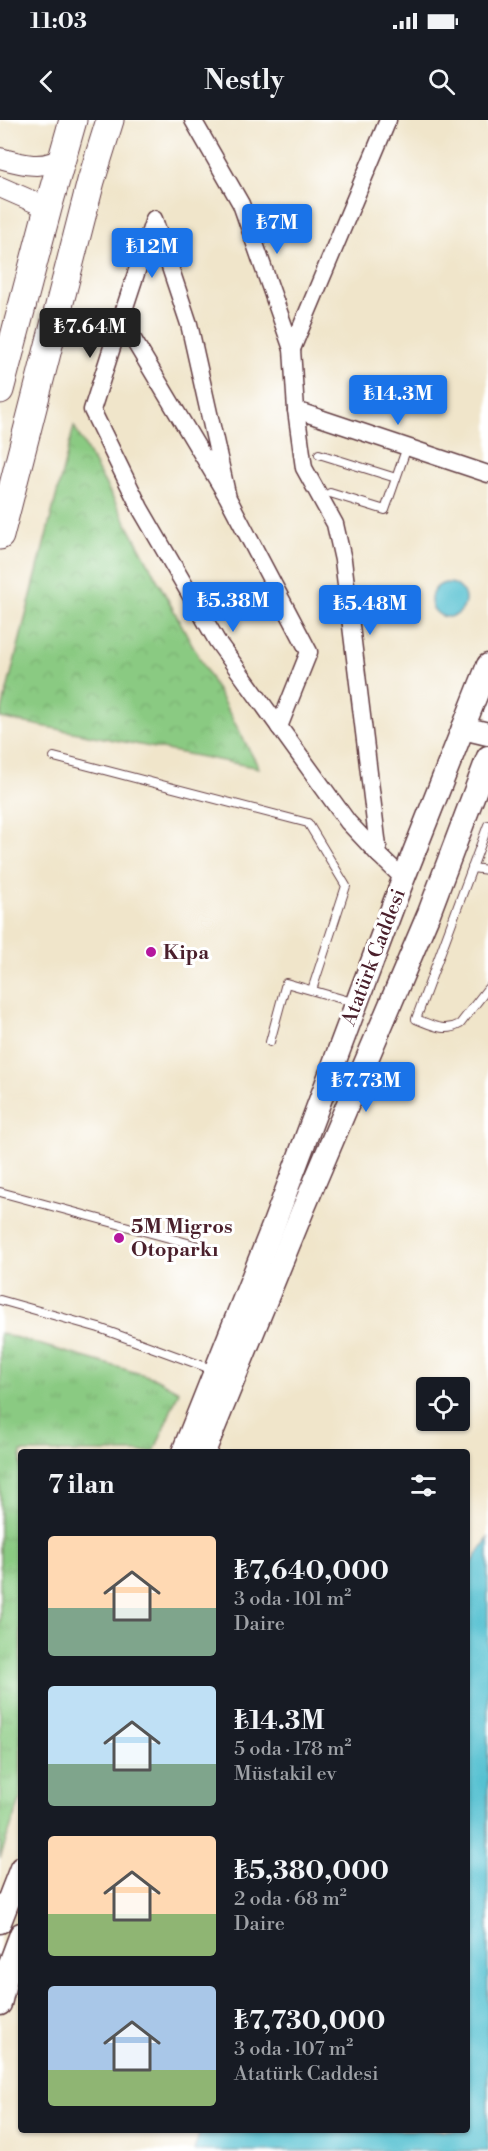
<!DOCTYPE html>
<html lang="tr">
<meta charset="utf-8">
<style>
body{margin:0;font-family:"Libre Bodoni",serif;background:#20242c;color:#f1f3f6;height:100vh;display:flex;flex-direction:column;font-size:22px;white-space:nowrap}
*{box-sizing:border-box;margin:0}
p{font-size:20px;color:#9ea1a6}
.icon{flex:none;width:33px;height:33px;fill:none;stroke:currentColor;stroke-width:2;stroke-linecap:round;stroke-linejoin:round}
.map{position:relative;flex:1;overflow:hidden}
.panel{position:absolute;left:18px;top:1329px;width:452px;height:684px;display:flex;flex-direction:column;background:#171b24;border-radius:6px;box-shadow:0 2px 4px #0004}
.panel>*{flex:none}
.tools{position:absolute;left:416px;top:1257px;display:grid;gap:12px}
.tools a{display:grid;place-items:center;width:54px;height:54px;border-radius:6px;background:#171b24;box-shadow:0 2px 4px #0004;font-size:30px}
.price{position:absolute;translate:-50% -51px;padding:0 14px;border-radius:6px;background:#1a73e8;color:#fff;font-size:20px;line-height:39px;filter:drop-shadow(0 2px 3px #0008)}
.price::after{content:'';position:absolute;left:50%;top:36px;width:18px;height:14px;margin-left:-9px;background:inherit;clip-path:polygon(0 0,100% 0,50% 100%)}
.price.selected{background:#222;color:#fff}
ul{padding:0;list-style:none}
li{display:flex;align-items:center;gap:18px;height:150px;padding:0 30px}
li span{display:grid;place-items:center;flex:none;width:168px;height:120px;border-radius:6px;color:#555}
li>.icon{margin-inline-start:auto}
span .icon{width:72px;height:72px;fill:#fffc;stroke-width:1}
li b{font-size:26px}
h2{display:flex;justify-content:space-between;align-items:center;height:72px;padding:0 30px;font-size:26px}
.status{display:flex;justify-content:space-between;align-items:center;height:42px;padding:0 30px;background:#171b24;direction:ltr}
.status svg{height:16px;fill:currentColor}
header{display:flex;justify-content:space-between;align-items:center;height:78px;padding:0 30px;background:#171b24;font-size:27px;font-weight:700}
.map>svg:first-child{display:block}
</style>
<div class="status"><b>11:03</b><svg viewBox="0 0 49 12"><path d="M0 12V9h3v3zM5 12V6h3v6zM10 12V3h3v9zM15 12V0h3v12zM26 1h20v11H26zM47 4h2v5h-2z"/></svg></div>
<header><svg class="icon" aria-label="back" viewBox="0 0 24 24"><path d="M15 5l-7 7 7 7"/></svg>Nestly<svg class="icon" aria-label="search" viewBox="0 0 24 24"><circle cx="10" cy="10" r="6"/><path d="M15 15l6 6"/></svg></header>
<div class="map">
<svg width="488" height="2031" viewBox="0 0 488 2031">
<defs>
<pattern id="grass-tufts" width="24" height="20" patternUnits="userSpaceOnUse" patternTransform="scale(1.5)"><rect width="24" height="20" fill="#8aca82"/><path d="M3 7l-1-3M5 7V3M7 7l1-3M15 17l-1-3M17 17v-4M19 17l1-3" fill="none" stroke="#79ad70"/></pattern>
<pattern id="park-crowns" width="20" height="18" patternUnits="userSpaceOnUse" patternTransform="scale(1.5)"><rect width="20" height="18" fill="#8aca82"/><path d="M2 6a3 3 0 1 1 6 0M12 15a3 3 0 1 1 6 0" fill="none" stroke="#79ad70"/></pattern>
</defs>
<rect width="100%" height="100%" fill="#fff"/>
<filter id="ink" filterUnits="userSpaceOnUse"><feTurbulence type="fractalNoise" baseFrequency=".0167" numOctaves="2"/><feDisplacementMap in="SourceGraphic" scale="12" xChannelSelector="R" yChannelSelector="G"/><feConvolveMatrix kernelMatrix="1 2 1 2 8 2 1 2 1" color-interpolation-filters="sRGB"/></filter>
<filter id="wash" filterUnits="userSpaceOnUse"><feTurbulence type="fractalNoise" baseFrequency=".008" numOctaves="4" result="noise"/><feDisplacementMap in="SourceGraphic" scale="24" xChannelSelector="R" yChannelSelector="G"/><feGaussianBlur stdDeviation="1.35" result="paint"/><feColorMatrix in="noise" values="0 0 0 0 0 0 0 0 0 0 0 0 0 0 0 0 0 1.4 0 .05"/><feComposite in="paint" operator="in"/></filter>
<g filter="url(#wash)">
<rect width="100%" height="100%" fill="#f0e5ca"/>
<!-- grass -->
<polygon fill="url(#grass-tufts)" stroke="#6a7456" stroke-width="1.5" points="0,1213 155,1258 179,1271 154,1332 21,1332 21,1678 0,1738"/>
<!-- park -->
<polygon fill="url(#park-crowns)" stroke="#6a7456" stroke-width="1.5" points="74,306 259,648 0,598"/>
<!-- water -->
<g fill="#56c1d1" stroke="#50707e" stroke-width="1.5">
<circle cx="448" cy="480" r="17"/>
<polygon points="488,1418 488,2031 194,2031 200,2010 466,2010 466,1452"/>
</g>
</g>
<g filter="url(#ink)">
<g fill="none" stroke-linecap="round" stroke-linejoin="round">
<defs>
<g id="service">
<polyline points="319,334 396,358"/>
<polyline points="330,373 385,390 407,327"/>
<polyline points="54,637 308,703 346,766 312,870"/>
<path d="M488,705L416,899C432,905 444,913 460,904L488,868"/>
<polyline points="472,748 488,750"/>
<polyline points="270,922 286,863 356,883"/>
<polyline points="0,1072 206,1128"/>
<polyline points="0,1180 99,1208 214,1250"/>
</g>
<g id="minor">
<polyline points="193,0 241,84 292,229 296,290 304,348 335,404 343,440 379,735 403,758"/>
<polyline points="121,199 92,290 140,388 217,521 348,702 379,735"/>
<polyline points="292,229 388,0"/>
<polyline points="296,290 488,354"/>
<polyline points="228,378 189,204 154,99 121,199 228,378 309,532 279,607"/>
</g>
<g id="tertiary">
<path d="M0,38C21,44 45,51 64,36"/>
<polyline points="0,67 48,88"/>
</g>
<g id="secondary">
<polyline points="463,608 488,614"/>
<polyline points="183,1332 273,1106 399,770 488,545"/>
<polyline points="204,1332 302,1092 429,793 488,637"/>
<polyline points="0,1802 21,1748"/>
<polyline points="0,1884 9,1846 21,1814"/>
</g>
<g id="trunk">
<polyline points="0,270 48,88 73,0"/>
<polyline points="0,416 91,61 110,0"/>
</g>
</defs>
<!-- service casing -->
<use href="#service" stroke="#633d43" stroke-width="10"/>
<!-- minor casing -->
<use href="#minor" stroke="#633d43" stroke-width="19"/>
<!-- tertiary casing -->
<use href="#tertiary" stroke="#633d43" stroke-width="22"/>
<!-- secondary casing -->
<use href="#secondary" stroke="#633d43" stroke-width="25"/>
<!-- trunk casing -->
<use href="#trunk" stroke="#633d43" stroke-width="29"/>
<!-- service -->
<use href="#service" stroke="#fff" stroke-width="8"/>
<!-- minor -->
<use href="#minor" stroke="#fff" stroke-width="16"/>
<!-- tertiary -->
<use href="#tertiary" stroke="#fff" stroke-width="20"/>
<!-- secondary -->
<use href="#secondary" stroke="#fff" stroke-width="22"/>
<!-- trunk -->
<use href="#trunk" stroke="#fff" stroke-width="27"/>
</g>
</g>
<!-- markers -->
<g fill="#b5179e" stroke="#fff" stroke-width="2">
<circle cx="151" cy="832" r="6"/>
<circle cx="119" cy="1118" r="6"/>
</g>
<g text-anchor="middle" stroke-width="6" stroke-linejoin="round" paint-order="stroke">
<!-- poi labels -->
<g font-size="20" font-weight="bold" fill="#4a1f2b" stroke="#fff" text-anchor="start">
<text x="163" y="839">Kipa</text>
<text x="131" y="1113">5M Migros<tspan x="131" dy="23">Otoparkı</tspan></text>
</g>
<!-- street labels -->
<g font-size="20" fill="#4a1f2b" stroke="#fff">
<text transform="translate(373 837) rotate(-69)" y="7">Atatürk Caddesi</text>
</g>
</g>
</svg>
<div class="tools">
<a><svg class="icon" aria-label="locate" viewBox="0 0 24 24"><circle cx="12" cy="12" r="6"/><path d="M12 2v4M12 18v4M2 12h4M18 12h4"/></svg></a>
</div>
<b class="price" style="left:277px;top:135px">₺7M</b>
<b class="price" style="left:152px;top:159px">₺12M</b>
<b class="price selected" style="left:90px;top:239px">₺7.64M</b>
<b class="price" style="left:398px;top:306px">₺14.3M</b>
<b class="price" style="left:233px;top:513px">₺5.38M</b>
<b class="price" style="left:370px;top:516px">₺5.48M</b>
<b class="price" style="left:366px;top:993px">₺7.73M</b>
<section class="panel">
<h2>7 ilan<svg class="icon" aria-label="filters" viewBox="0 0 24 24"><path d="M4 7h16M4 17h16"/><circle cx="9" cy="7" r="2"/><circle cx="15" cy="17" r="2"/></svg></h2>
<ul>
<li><span style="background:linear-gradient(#ffd9b3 60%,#7fa58c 0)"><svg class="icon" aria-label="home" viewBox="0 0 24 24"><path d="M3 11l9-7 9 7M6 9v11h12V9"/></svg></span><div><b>₺7,640,000</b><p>3 oda · 101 m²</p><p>Daire</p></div></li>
<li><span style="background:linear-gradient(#bfe0f5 65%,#7fa58c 0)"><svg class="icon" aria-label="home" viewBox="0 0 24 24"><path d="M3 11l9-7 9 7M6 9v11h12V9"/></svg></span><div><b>₺14.3M</b><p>5 oda · 178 m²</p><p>Müstakil ev</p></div></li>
<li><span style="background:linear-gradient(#ffd9b3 65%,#8fb573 0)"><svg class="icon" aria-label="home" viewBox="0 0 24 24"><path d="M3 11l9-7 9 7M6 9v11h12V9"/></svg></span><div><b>₺5,380,000</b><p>2 oda · 68 m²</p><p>Daire</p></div></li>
<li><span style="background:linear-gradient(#a9c7e8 70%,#8fb573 0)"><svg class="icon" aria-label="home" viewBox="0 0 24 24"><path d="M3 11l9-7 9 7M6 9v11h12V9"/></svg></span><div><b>₺7,730,000</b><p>3 oda · 107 m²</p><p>Atatürk Caddesi</p></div></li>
</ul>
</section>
</div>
